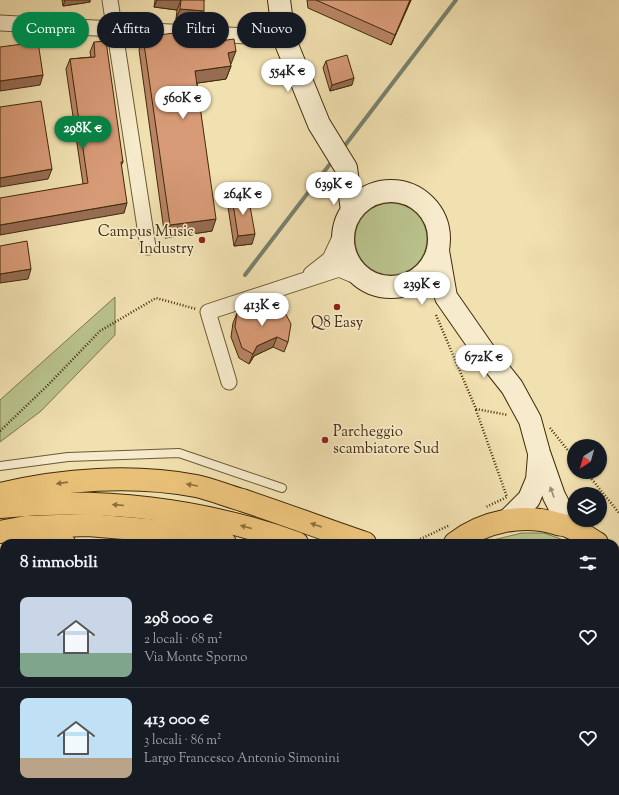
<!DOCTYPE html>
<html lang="it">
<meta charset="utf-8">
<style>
body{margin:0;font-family:"Sorts Mill Goudy",serif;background:#20242c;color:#f1f3f6;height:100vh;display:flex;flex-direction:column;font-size:15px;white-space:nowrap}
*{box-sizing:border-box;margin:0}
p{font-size:13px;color:#9ea1a6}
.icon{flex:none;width:22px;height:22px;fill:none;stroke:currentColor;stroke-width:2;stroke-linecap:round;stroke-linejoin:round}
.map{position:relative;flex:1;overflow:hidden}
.panel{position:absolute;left:0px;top:539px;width:619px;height:256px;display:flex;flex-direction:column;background:#171b24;border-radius:12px 12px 0 0;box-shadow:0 1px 3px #0004}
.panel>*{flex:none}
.hud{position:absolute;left:12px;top:12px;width:400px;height:36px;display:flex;gap:8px}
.needle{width:26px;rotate:217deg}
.buttons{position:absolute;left:567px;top:439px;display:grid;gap:8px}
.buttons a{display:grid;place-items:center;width:40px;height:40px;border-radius:50%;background:#171b24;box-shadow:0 1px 3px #0004;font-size:20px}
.price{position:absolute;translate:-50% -34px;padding:0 9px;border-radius:14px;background:#fff;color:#222;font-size:13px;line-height:26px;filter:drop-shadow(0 1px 2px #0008)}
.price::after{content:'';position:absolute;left:50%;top:24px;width:12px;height:9px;margin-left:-6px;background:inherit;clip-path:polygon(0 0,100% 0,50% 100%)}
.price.selected{background:#0b8043;color:#fff}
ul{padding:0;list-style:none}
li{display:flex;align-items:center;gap:12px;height:100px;padding:0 20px}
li+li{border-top:1px solid #363941}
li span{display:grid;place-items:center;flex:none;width:112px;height:80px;border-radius:8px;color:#555}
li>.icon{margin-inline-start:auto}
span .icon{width:48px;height:48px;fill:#fffc;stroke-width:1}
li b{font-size:17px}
h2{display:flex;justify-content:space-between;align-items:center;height:48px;padding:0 20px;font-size:17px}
.tag{padding:0 14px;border-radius:18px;background:#171b24;box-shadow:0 1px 3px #0004;font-size:14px;line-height:36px}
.tag.selected{background:#0b8043;color:#fff}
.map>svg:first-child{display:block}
</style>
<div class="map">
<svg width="619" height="795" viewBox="0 0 619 795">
<rect width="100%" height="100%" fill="#f1e0b0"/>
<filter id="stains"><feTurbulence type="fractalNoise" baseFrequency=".005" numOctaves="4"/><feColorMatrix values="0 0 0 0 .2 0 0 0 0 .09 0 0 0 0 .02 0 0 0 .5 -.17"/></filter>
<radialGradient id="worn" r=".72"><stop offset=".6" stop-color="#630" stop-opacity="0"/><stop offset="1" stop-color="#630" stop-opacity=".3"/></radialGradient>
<!-- green -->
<g fill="#b9c28c" stroke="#7e764a">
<circle cx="391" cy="239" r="36"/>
<polygon points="115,297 115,335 41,411 0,442 0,400"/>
<polygon points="522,533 544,533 572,543 487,543 497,539"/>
<polygon points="615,581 619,588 619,687 615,692"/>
</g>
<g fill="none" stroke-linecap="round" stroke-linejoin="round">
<!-- stream -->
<g stroke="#78816f" stroke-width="4">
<polyline points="343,148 456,0"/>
<polyline points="245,275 330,164"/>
</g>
<defs>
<g id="lane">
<polyline points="0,466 68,457 179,453 282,488"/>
<polyline points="0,578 4,577"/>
</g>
<g id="street">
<polyline points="110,0 148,247"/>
<polyline points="0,23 284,38"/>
<polyline points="311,274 330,259 343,231"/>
<polyline points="229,382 208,312 339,269 363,279"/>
<polyline points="99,795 104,791"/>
</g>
<g id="secondary">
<polyline points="279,0 284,38 319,124 346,168 352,210"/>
<circle cx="391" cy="239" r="48"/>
<polyline points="438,251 446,297 485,353 512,387 530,420 539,453 554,496 570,527"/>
<polyline points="508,520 529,499 537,480 539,456"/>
<polyline points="438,795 443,791"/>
</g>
<g id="primary">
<path d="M455,543C484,521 523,513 558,524C562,525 566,525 570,527C579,531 588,538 597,543"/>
<polyline points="615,558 619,562"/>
<polyline points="615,720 619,715"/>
</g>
<g id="highway">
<path d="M0,494C62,479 133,474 196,486C211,489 227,496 242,500C284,514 324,529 365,543"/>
<path d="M0,507C100,497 202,509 297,543"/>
<polyline points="0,532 26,527 88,525 183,533 225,543"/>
<polyline points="19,538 64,543"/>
<polyline points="615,778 619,784"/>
<polyline points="566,791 570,795"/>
<polyline points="602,791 605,795"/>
</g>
</defs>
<!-- lane casing -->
<use href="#lane" stroke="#6e5832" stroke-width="10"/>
<!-- street casing -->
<use href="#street" stroke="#6e5832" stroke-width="17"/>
<!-- secondary casing -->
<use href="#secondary" stroke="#422a08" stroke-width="24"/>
<!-- primary casing -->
<use href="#primary" stroke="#422a08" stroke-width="24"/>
<!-- highway casing -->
<use href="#highway" stroke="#422a08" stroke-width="24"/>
<!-- path -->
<g stroke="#422a08" stroke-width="2.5" stroke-dasharray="1 2" stroke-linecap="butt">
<polyline points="436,315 476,409 508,415"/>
<polyline points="476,410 507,497 486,507"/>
<polyline points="550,428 574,458"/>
<polyline points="0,431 47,386 100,331 156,298 196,309"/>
<polyline points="586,472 619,513"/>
<polyline points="412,543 450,525"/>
<polyline points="615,757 619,754"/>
<polyline points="358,791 361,795"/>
<polyline points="408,795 412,791"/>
</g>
<!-- lane -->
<use href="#lane" stroke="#f6ebcc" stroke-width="8"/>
<!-- street -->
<use href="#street" stroke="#f6ebcc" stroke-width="15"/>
<!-- secondary -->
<use href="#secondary" stroke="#f6ebcc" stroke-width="22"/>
<!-- primary -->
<use href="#primary" stroke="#e8c078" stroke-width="22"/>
<!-- highway -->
<use href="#highway" stroke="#e8c078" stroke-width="22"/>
</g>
<!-- wall -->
<g fill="#b88465" stroke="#422a08">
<polygon points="62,0 90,0 90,2 63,6"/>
<polygon points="155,0 204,0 200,21 176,19 177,10 154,7"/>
<polygon points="307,0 411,0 391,45 308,8"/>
<polygon points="143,37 192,45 231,64 230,64 231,66 226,79 197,83 212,231 165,238 139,50"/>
<polygon points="94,42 123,162 121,166 124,213 83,184 66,69 70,59 91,57 90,52"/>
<polygon points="326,61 352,85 330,91 323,68"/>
<polygon points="232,197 252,244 234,246 228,207"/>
<polygon points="237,313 288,342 284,352 273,347 254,356 249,364 239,358 231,337 233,323"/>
</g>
<!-- shaded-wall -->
<g fill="#966c53" stroke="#422a08">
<polygon points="65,0 90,0 90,2 63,6"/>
<polygon points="157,0 181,0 177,10 154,7"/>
<polygon points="410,0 411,0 391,45 395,35"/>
<polygon points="180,9 204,11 200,21 176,19"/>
<polygon points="236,51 231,64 224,65 228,53"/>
<polygon points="231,66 226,79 191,84 195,71"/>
<polygon points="43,75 40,85 0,91 0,81"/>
<polygon points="354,78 352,85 330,91 332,85"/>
<polygon points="52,169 48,179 0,187 0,178"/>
<polygon points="127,203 124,213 0,235 0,225"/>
<polygon points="216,219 212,231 165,238 170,225"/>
<polygon points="255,234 252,244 234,246 238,236"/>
<polygon points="31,269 28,279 0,283 0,274"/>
<polygon points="277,337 273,347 254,356 249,364 253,354 257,346"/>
</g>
<!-- building -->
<g fill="#d69a76" stroke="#422a08">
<polygon points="180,0 204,0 204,11 180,9 181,0"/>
<polygon points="316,0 410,0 395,35"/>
<polygon points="190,31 192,45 234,39 236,51 228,53 231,66 195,71 216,219 170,225 143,37"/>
<polygon points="106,41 123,162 121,162 127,203 0,225 0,198 88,183 70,59 95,57 94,42"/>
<polygon points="38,42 43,75 0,81 0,47"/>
<polygon points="347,55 354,78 332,85 326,61"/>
<polygon points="41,101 52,169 0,178 0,107"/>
<polygon points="248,195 255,234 238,236 232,197"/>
<polygon points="27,241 31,269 0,274 0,246"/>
<polygon points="270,300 283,309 291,324 288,342 277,337 257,346 253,354 242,348 235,327 237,313 247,315 263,311"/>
</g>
<!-- one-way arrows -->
<defs><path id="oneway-solid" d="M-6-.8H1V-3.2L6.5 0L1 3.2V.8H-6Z"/></defs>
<g fill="#8d6e3a">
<use href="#oneway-solid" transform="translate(62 483) rotate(172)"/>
<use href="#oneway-solid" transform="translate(192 485) rotate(-170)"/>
<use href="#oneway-solid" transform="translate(118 505) rotate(-175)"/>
<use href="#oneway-solid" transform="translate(316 525) rotate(-161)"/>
<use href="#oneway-solid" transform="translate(246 527) rotate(-165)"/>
</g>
<use fill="#9c8a6a" href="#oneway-solid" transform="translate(552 492) rotate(-110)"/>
<!-- markers -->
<g fill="#8f2418" stroke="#f6ebcc" stroke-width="1.5">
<circle cx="202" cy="240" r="4"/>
<circle cx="337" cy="307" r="4"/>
<circle cx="325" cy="440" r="4"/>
</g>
<g text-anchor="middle" stroke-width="3.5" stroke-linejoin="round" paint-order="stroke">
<!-- poi labels -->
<g font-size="15" fill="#422a08" stroke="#f6ebcc" text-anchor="end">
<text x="194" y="236">Campus Music<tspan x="194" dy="17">Industry</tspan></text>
<text x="337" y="327" text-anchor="middle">Q8 Easy</text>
<text x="333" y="436" text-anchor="start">Parcheggio<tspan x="333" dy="17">scambiatore Sud</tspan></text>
</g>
</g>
<rect width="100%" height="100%" filter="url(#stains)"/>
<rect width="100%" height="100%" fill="url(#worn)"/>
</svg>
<div class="buttons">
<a><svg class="needle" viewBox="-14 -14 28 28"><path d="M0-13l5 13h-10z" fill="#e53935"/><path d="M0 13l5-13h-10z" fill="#9ea1a6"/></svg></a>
<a><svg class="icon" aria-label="layers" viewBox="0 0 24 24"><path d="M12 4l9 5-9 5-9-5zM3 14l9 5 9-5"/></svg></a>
</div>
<b class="price" style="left:288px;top:93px">554K €</b>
<b class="price" style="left:183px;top:120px">560K €</b>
<b class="price selected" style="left:83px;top:150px">298K €</b>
<b class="price" style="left:334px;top:206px">639K €</b>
<b class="price" style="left:243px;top:216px">264K €</b>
<b class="price" style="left:422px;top:306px">239K €</b>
<b class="price" style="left:262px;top:327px">413K €</b>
<b class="price" style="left:484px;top:379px">672K €</b>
<div class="hud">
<a class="tag selected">Compra</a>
<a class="tag">Affitta</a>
<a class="tag">Filtri</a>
<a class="tag">Nuovo</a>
</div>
<section class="panel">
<h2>8 immobili<svg class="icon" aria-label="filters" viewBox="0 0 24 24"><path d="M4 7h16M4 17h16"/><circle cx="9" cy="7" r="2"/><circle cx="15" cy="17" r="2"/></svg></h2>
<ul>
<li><span style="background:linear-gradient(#c9d6e8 70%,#7fa58c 0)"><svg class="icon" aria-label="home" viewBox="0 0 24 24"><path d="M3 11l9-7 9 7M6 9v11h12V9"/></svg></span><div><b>298 000 €</b><p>2 locali · 68 m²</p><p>Via Monte Sporno</p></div><svg class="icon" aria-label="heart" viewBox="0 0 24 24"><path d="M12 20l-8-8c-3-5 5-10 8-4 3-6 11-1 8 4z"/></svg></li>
<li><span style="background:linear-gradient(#bfe0f5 75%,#b9a48a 0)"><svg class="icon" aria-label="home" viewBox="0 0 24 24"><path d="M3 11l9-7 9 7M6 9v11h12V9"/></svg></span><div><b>413 000 €</b><p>3 locali · 86 m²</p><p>Largo Francesco Antonio Simonini</p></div><svg class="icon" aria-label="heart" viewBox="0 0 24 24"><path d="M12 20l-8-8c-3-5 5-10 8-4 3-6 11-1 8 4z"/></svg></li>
</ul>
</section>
</div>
